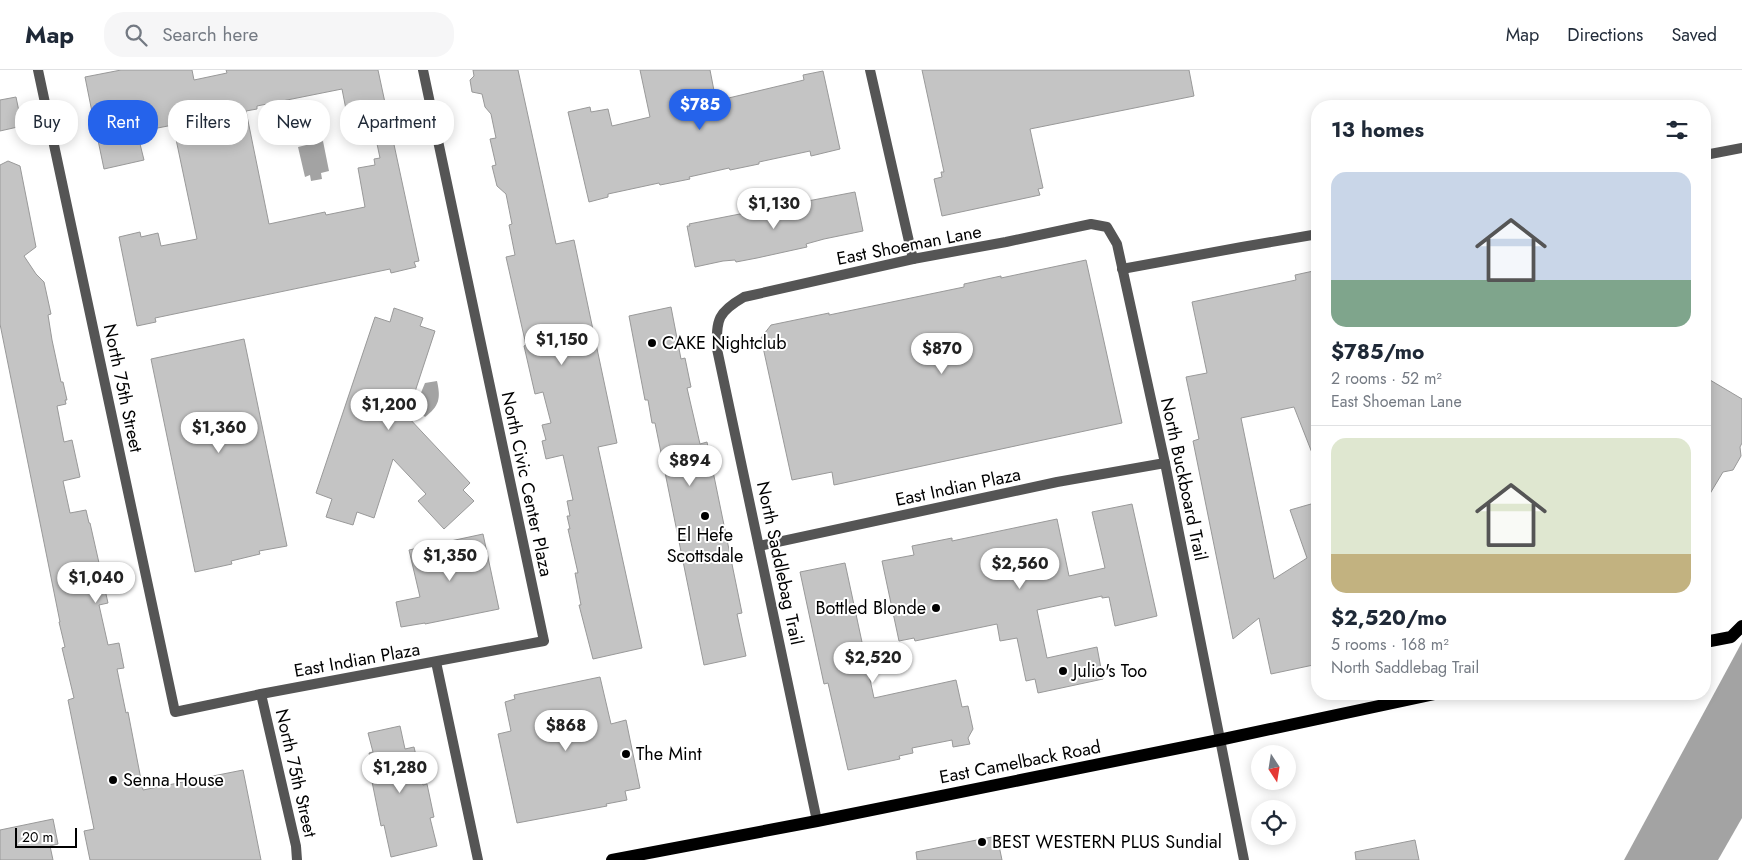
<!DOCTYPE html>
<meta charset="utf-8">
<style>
body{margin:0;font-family:Jost,sans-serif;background:#f6f6f7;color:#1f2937;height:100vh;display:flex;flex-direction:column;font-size:19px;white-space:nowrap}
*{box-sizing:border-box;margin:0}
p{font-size:16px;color:#747a83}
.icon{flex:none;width:28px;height:28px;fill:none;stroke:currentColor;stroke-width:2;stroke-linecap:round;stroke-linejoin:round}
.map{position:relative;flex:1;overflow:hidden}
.drawer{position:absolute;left:1311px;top:30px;width:400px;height:600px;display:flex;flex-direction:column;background:#fff;border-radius:20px;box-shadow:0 2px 12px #0003}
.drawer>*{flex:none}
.banner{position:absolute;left:15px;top:30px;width:475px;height:45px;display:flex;gap:10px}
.needle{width:32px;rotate:168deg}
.controls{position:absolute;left:1251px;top:675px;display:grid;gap:10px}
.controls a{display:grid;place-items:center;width:45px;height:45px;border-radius:50%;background:#fff;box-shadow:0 2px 12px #0003;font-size:25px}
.scale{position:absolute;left:15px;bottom:12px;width:62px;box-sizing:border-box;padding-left:5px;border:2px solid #000;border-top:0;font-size:14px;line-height:18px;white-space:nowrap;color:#000;-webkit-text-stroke:4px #fff;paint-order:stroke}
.price{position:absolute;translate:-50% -42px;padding:0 11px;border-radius:18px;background:#fff;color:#222;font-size:16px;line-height:32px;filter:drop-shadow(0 1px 2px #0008)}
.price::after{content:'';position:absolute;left:50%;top:30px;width:15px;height:11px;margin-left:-8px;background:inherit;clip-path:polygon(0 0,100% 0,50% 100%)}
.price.on{background:#2563eb;color:#fff}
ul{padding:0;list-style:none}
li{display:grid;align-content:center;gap:10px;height:265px;padding:0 20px}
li+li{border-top:1px solid #e0e1e3}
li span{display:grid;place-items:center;height:155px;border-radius:15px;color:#555}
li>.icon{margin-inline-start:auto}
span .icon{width:90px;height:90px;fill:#fffc;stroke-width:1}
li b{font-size:21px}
h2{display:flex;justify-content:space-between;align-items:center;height:60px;padding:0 20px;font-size:21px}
.chip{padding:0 18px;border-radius:20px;background:#fff;box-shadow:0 2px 12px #0003;font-size:18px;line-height:45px}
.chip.on{background:#2563eb;color:#fff}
header{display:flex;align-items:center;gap:30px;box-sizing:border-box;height:70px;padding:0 25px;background:#fff;border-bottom:1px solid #e0e1e3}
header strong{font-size:24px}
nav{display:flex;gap:28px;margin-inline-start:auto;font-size:18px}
.search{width:350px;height:45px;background:#f6f6f7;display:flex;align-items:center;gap:12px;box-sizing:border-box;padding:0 18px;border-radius:20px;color:#747a83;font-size:19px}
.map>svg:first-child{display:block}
</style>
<header>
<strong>Map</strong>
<div class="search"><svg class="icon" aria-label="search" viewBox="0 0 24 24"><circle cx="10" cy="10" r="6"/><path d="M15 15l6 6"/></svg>Search here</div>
<nav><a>Map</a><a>Directions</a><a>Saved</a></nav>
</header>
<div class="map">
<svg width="1742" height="790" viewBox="0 0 1742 790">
<rect width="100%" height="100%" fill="#fff"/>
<!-- water -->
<g fill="#a3a3a3">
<polygon points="323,71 329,101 321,103 322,109 311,111 310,105 305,107 298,77"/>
<path d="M437,311C441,329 439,336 425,347L415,337L425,313Z"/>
<polygon points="1742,572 1742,748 1718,790 1624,790"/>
</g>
<!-- building -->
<g fill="#c4c4c4" stroke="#999" fill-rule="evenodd">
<path d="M121,0H192L194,10L227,3L226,0H378L419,191L414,192L416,197L391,203L390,199L155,248L156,252L137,256L119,167L140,162L141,167L158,163L161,176L197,169L173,55L137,62L144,90L104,99L93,46L104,40L92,42L85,7ZM342,19L350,60L373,55L380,88L374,89L375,95L358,98L365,137L326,145L325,142L269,154L246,41L257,39V36Z"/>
<polygon points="473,0 518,0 556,174 574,170 617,373 598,377 642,578 593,589 579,535 581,535 575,503 578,503 568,459 570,459 567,446 570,446 567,431 573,430 563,385 546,389 542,371 546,370 542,355 551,353 543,322 535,324 524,276 526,275 506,187 515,185 509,155 512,154 506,124 497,116 492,96 496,95 490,69 496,68 491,44 485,37 482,24 472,22 470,10 474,6"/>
<polygon points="640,0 710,0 716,31 804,10 803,5 823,1 840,79 811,86 810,81 759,92 759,94 730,100 729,98 689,107 690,109 660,115 659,113 608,124 608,127 589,132 568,42 590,37 591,42 608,39 612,56 650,47"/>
<polygon points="922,0 1189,0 1194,26 1030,59 1043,118 1038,119 1040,125 942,146 934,109 942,107 941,102 944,102"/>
<polygon points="16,27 22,56 0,61 0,30"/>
<polygon points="8,91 20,96 36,177 24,186 36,204 44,212 51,244 48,245 52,270 61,312 63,312 67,330 65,330 66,334 57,336 64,372 72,370 80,407 63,411 70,443 86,440 89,453 90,453 108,533 99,535 108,575 119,573 124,598 117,599 126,643 128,642 143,720 243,700 261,790 90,790 84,761 94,759 68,630 74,628 62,578 65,577 59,552 60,552 0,254 0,95"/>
<polygon points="855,122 863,161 824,169 806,174 807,177 757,188 736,192 735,190 723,191 695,197 687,156 690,156 689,154 750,142 751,144 793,135 792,134"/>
<polygon points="1086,190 1122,353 834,415 832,402 792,410 761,268 771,255 829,243 829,245 964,217 964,214 1001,206 1001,208"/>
<polygon points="1318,200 1318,393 1316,393 1294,337 1241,348 1274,509 1307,488 1290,440 1318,432 1318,594 1271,604 1259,548 1233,569 1193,371 1199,369 1186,307 1207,303 1192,232 1296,210 1295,205"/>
<polygon points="671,237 681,289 685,288 691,317 687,318 700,374 707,372 742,543 737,544 746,586 704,595 655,353 652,353 648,330 645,330 629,246"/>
<polygon points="394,238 423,248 420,256 435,261 407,346 470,413 463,420 474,431 444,459 418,431 426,424 393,389 374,448 357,442 353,455 326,447 332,429 316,423 375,247 390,252"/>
<polygon points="244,269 287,476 259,481 260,484 231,491 232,494 195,502 151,289"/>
<polygon points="1705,307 1742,329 1742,373 1740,377 1741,386 1733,400 1723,402 1705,432"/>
<polygon points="1132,434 1157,546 1115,556 1109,527 1102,528 1102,526 1037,540 1047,588 1097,577 1103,609 1038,623 1035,609 1026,611 1017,568 1000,571 997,554 915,571 914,568 899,571 882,491 914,485 912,476 952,468 952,471 1057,449 1069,506 1105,498 1092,442"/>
<polygon points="483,464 499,539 425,554 425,553 401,557 396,532 420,527 409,480"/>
<polygon points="845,493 874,628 956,610 962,637 968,636 973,659 968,668 970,674 953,677 952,670 912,678 913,683 899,686 900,689 848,700 828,613 824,614 800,502"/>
<polygon points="600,607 611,654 626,650 640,718 625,721 627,730 606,734 607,736 517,753 498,664 511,661 505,632 515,629 514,625"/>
<polygon points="400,656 405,679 414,677 423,715 427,714 434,747 430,748 437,776 391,787 384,755 381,756 368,692 371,691 369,683 373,682 368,663"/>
<polygon points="53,749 58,774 50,776 53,790 0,790 0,760"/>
<polygon points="997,766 1002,790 917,790 916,782"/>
<polygon points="1415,770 1419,790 1356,790 1355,782"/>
</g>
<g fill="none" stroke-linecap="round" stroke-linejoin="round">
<!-- street -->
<g stroke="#555" stroke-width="10">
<polyline points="38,0 175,642 261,624 544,571 423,0"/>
<polyline points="870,0 913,189"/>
<polyline points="1705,85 1742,78"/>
<polyline points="1122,199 1242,177 1318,164"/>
<polyline points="759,476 1057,412 1165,393"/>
<polyline points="436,592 478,790"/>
<polyline points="261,624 296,776 297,790"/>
<path d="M817,751L717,279C716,249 718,242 744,227L913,189L1006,172L1091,154L1107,157L1117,174L1165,393L1244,790"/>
</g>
<!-- primary -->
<g stroke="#000" stroke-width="12">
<polyline points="1705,572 1731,567 1742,556"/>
<polyline points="612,790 817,751 1219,670 1435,624"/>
</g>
</g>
<!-- markers -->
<g fill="#000" stroke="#fff" stroke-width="2">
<circle cx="652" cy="273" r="5"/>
<circle cx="705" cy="446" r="5"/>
<circle cx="936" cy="538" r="5"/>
<circle cx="1063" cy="601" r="5"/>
<circle cx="626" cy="684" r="5"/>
<circle cx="113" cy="710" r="5"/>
<circle cx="982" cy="772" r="5"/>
</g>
<g text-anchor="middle" stroke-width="4" stroke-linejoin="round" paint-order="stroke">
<!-- street labels -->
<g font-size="18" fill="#000" stroke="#fff">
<text transform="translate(909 175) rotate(-11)" y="6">East Shoeman Lane</text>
<text transform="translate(123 318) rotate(78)" y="6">North 75th Street</text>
<text transform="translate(1184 409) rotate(78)" y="6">North Buckboard Trail</text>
<text transform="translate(527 414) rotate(78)" y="6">North Civic Center Plaza</text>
<text transform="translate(958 417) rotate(-12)" y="6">East Indian Plaza</text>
<text transform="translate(780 493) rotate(78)" y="6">North Saddlebag Trail</text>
<text transform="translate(357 590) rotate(-10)" y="6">East Indian Plaza</text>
<text transform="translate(1020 692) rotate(-11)" y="6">East Camelback Road</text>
<text transform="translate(296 703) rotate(77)" y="6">North 75th Street</text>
</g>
<!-- poi labels -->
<g font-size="18" fill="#000" stroke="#fff" text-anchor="start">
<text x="662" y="279">CAKE Nightclub</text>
<text x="705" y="471" text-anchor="middle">El Hefe<tspan x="705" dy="21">Scottsdale</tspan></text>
<text x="926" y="544" text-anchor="end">Bottled Blonde</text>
<text x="1073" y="607">Julio's Too</text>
<text x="636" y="690">The Mint</text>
<text x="123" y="716">Senna House</text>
<text x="992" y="778">BEST WESTERN PLUS Sundial</text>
</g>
</g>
</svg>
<div class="controls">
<a><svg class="needle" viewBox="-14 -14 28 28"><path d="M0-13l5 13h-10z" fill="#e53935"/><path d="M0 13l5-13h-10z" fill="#747a83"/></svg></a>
<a><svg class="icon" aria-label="locate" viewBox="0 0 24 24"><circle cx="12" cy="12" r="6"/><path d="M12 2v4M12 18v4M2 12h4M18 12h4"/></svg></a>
</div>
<div class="scale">20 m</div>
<b class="price on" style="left:700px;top:61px">$785</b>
<b class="price" style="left:774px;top:160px">$1,130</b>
<b class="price" style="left:562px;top:296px">$1,150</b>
<b class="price" style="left:942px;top:305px">$870</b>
<b class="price" style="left:389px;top:361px">$1,200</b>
<b class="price" style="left:219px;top:384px">$1,360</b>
<b class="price" style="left:690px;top:417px">$894</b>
<b class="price" style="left:450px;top:512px">$1,350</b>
<b class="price" style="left:1020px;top:520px">$2,560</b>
<b class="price" style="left:96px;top:534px">$1,040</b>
<b class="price" style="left:873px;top:614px">$2,520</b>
<b class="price" style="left:566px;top:682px">$868</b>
<b class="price" style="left:400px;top:724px">$1,280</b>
<div class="banner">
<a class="chip">Buy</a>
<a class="chip on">Rent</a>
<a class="chip">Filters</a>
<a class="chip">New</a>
<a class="chip">Apartment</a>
</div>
<section class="drawer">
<h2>13 homes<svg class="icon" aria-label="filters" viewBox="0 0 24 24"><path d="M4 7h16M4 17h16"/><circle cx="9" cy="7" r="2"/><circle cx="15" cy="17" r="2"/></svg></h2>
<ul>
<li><span style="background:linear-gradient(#c9d6e8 70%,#7fa58c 0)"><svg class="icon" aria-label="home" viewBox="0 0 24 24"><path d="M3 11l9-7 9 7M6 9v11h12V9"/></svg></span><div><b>$785/mo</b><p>2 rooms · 52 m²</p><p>East Shoeman Lane</p></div></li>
<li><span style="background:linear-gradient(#dfe7d0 75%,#c2b280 0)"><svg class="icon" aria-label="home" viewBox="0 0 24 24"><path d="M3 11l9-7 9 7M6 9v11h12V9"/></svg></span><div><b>$2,520/mo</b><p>5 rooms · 168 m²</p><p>North Saddlebag Trail</p></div></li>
</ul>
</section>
</div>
